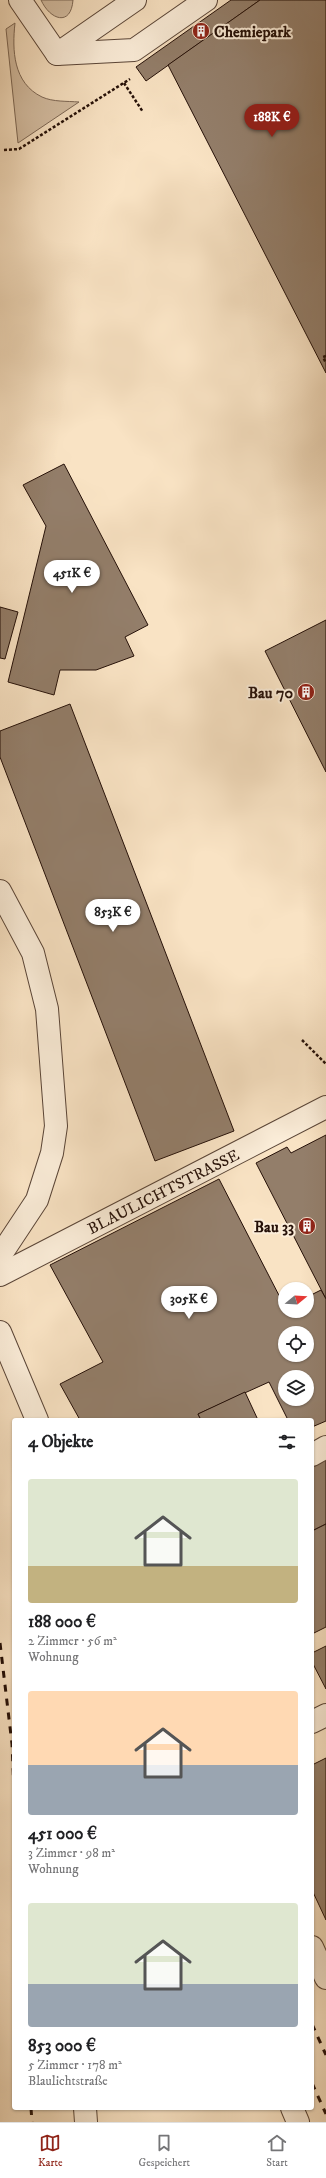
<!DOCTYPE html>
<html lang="de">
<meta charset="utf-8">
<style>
body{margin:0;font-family:"IM FELL DW Pica",serif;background:#f2f2f2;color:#202124;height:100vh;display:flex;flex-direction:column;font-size:15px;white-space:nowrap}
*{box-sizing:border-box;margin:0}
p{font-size:13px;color:#757577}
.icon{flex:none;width:22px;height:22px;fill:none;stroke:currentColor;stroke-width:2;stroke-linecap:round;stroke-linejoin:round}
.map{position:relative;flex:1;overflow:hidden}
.sheet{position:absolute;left:12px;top:1418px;width:302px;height:692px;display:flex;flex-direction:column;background:#fff;border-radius:4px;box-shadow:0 1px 3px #0004}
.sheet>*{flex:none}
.needle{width:26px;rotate:72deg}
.tools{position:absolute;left:278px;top:1282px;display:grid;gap:8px}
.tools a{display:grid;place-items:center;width:36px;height:36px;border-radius:50%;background:#fff;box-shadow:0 1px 3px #0004;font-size:20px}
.price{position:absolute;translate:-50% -34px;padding:0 9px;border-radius:14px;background:#fff;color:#222;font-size:13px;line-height:26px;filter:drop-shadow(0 1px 2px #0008)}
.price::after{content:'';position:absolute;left:50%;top:24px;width:12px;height:9px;margin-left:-6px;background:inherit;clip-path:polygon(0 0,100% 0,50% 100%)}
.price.active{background:#8f2418;color:#fff}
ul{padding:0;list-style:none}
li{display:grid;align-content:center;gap:8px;height:212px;padding:0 16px}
li span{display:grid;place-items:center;height:124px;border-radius:4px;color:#555}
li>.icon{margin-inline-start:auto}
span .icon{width:72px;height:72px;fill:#fffc;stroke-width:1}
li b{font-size:17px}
h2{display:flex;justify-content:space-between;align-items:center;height:48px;padding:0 16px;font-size:17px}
.tab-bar{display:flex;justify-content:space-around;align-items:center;height:56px;border-top:1px solid #e0e0e0;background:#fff;font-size:11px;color:#757577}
.tab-bar a{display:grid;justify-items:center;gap:2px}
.tab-bar .active{color:#8f2418}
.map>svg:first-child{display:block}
</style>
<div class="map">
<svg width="326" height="2122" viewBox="0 0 326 2122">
<rect width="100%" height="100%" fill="#f9e3c4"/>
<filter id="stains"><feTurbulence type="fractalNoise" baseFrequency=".005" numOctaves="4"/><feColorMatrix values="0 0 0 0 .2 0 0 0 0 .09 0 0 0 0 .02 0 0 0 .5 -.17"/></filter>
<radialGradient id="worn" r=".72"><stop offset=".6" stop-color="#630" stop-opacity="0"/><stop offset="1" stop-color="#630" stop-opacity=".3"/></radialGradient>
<!-- green -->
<g fill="#d5bfa4" stroke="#7d6856">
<path d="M41,0H73C71,27 50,20 41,0Z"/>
<path d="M15,23C12,50 13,83 42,97C53,102 67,101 79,102L18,143L6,29Z"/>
</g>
<!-- building -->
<g fill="#937e6a" stroke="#251008" fill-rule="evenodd">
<polygon points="231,0 260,0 146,81 136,67"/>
<polygon points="260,0 326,0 326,373 168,65"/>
<polygon points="64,464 148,625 125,637 134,656 96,670 60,670 54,695 8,682 46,526 23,485"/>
<polygon points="0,607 18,612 5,659 0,658"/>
<polygon points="326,620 326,772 265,651"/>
<polygon points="70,704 234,1131 155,1161 0,757 0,731"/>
<polygon points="326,1135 326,1299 256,1163 287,1147 291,1153"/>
<path d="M219,1179L285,1307V1311H307V1297L321,1290L326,1299V1421L312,1427V1420H288L269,1382L198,1414L201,1420H80L60,1384L103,1362L50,1265ZM285,1333H307V1355H285ZM285,1377H307V1399H285Z"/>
<polygon points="245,1392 258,1420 201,1420 198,1414"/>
<polygon points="326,1459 326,1524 312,1531 312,1467"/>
<polygon points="326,1524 326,1627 312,1634 312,1531"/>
<polygon points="326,1646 326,1689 312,1662 312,1653"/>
<polygon points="326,1758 326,1920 312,1890 312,1765"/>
</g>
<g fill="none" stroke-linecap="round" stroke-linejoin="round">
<defs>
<g id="minor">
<polyline points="20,0 57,54 135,0"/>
<polyline points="57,54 134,50 206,0"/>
<polyline points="0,891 33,953 47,1009 56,1126 52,1153 37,1200 0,1256"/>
<polyline points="0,1275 326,1107"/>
<polyline points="0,1332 37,1420"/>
<polyline points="312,1455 326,1447"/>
<polyline points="312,1722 326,1715"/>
<polyline points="312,1947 326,1978"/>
<polyline points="85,2108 86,2122"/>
<polyline points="292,2108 298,2122"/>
</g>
</defs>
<!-- minor casing -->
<use href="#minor" stroke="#5a4537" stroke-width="24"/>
<!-- path -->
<g stroke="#251008" stroke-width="2.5" stroke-dasharray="3 2" stroke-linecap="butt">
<polyline points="124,83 143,112"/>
<polyline points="4,150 19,149 130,79"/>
<polyline points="326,356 323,357 326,363"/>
<polyline points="302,1040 326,1064"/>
</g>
<!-- minor -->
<use href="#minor" stroke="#fbedd9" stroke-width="22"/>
<!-- rail -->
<g stroke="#251008" stroke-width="3" stroke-dasharray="7 7" stroke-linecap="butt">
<polyline points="0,1643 12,1744 14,1790"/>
<polyline points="312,2024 326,2055"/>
<polyline points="312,2083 326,2114"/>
<polyline points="31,2108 32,2122"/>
</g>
</g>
<!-- icons -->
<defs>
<symbol id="building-disc" viewBox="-11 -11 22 22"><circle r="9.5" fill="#8f2418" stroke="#fbedd9"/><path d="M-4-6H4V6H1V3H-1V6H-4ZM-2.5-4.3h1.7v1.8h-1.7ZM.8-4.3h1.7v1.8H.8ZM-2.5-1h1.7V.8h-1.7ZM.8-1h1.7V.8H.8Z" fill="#fff"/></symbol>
</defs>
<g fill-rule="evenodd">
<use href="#building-disc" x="191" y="21" width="20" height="20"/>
<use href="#building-disc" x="296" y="682" width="20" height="20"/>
<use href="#building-disc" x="297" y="1216" width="20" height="20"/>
</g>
<g text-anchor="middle" stroke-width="4" stroke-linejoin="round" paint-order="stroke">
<!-- poi labels -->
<g font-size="16" font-weight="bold" fill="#251008" stroke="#fbedd9" text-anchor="end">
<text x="214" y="37" text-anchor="start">Chemiepark</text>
<text x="293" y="698">Bau 70</text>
<text x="294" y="1232">Bau 33</text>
</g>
<!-- street labels -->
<g font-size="16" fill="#251008" stroke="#fbedd9">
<text transform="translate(163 1191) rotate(-27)" y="6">BLAULICHTSTRASSE</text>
</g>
</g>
<rect width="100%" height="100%" filter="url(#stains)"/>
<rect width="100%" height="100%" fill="url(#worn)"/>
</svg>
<div class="tools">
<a><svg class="needle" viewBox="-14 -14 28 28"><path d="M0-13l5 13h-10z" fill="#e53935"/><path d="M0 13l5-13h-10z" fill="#757577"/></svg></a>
<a><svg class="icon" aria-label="locate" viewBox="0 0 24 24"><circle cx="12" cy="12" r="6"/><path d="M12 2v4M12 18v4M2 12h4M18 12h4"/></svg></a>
<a><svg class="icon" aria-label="layers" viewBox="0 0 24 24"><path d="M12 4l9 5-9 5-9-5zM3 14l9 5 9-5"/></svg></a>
</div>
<b class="price active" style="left:272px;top:138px">188K €</b>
<b class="price" style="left:72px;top:594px">451K €</b>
<b class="price" style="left:113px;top:933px">853K €</b>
<b class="price" style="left:189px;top:1320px">305K €</b>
<section class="sheet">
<h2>4 Objekte<svg class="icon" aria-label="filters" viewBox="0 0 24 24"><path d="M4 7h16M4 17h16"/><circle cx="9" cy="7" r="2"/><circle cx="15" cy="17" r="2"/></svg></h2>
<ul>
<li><span style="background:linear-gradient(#dfe7d0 70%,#c2b280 0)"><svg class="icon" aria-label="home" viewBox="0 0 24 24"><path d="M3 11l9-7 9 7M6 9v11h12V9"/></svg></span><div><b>188 000 €</b><p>2 Zimmer · 56 m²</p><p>Wohnung</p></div></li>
<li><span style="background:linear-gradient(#ffd9b3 60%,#9aa5b1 0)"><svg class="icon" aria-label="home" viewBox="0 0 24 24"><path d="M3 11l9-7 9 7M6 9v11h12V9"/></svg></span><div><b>451 000 €</b><p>3 Zimmer · 98 m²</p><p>Wohnung</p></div></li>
<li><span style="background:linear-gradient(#dfe7d0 65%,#9aa5b1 0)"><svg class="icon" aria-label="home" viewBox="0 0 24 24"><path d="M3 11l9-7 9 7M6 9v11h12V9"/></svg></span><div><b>853 000 €</b><p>5 Zimmer · 178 m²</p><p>Blaulichtstraße</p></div></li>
</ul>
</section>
</div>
<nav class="tab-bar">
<a class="active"><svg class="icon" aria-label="map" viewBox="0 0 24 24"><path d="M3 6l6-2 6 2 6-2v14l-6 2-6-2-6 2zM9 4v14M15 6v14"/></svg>Karte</a>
<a><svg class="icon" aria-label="saved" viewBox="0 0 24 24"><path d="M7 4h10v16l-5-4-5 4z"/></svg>Gespeichert</a>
<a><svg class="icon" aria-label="home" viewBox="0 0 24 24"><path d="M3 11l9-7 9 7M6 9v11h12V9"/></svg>Start</a>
</nav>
